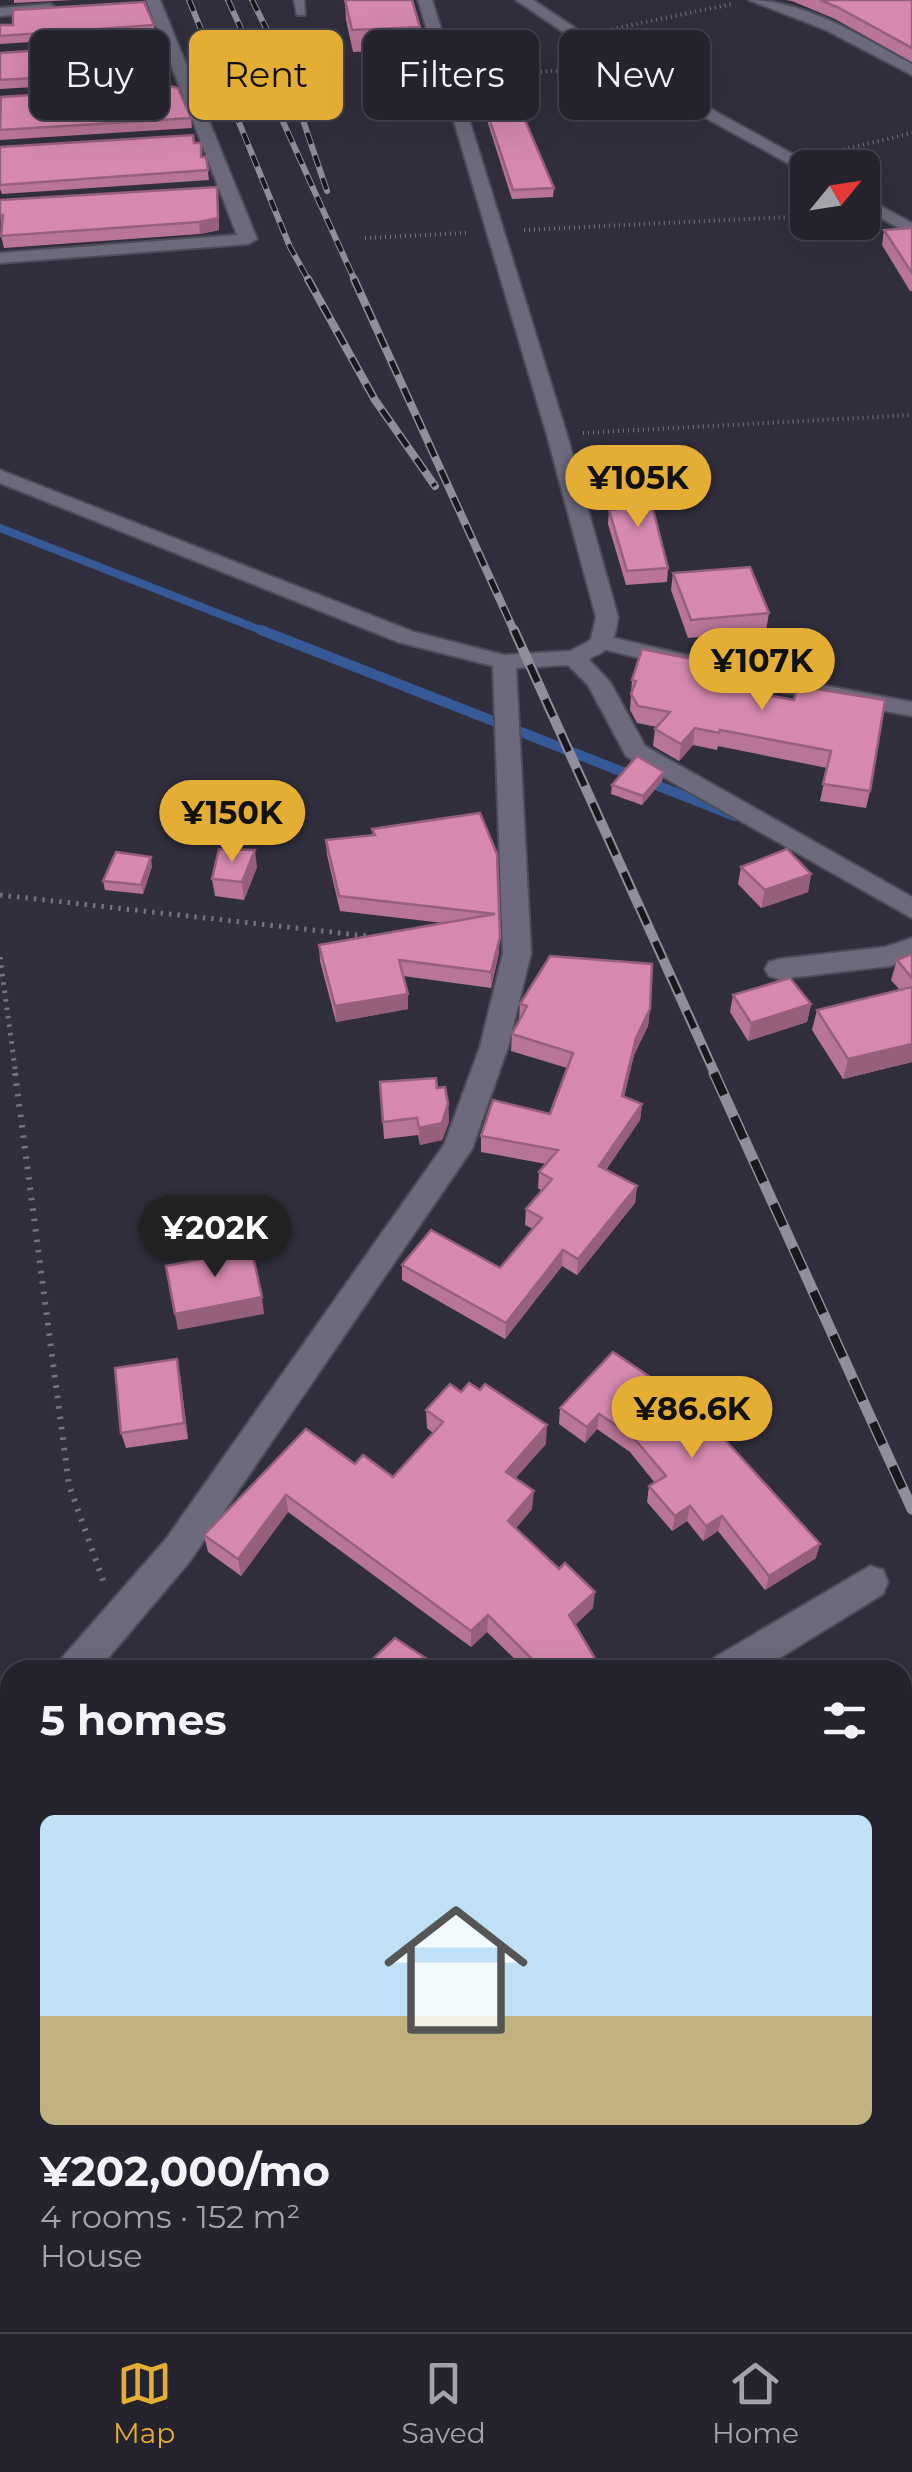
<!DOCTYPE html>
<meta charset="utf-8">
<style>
body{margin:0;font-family:Montserrat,sans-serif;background:#2d2b36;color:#f1f3f6;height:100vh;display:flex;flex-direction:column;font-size:38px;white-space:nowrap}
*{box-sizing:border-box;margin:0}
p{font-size:32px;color:#a3a4aa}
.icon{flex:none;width:55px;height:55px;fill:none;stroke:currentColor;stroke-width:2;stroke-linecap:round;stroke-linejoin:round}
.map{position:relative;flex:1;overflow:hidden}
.sheet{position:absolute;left:0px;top:1660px;width:912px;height:672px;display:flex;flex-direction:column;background:#25232e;border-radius:30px 30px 0 0;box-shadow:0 10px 40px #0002,0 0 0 2px #42404a}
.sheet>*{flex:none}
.banner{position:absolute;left:30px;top:30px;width:852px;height:90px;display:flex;gap:20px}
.needle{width:65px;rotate:60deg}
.buttons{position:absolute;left:790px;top:150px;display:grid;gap:20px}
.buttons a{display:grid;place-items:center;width:90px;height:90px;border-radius:15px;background:#25232e;box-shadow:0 10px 40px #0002,0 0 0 2px #42404a;font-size:50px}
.price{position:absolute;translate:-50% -85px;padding:0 22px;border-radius:35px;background:#e4ae35;color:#111;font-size:32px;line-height:65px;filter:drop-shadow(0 2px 5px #0008)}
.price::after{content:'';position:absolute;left:50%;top:60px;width:30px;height:22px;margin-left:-15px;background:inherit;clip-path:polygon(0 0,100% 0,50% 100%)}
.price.current{background:#222;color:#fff}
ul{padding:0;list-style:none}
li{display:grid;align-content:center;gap:20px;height:530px;padding:0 40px}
li span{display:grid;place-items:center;height:310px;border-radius:15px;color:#555}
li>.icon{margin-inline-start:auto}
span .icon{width:180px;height:180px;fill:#fffc;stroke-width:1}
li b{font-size:42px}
h2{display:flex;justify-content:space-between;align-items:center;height:120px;padding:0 40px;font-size:42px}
.tag{padding:0 35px;border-radius:15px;background:#25232e;box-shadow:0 10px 40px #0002,0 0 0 2px #42404a;font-size:35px;line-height:90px}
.tag.current{background:#e4ae35;color:#111}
.dock{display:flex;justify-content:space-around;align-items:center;height:140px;border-top:2px solid #42404a;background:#25232e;font-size:28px;color:#a3a4aa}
.dock a{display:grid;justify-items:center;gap:5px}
.dock .current{color:#e4ae35}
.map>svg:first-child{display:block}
</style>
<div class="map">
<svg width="912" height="2332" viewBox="0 0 912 2332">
<rect width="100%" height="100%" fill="#312f3e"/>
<!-- green -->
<g fill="#19502e">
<polygon points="0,1893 10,1897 10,2087 0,2083"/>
<polygon points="903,2156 912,2158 912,2332 779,2332 746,2323 902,2322"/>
</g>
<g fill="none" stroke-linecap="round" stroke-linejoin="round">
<!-- stream-far1 -->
<polyline stroke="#365a97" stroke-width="8" points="0,528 268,633"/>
<!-- stream -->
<polyline stroke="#365a97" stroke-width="10" points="261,630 735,816"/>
<defs>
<polygon id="lane" points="294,0 304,0 305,15 297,15"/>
<g id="street">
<polygon points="146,0 160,0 257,239 248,244 0,263 0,253 237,235"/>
<polygon points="516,0 533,0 629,64 818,168 804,172 619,70"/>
<path d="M749,0C806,0 863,38 912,64V75L826,30Z"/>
<polygon points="50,4 57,8 55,11 0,16 0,8"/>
<polygon points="862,196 912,223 912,235 862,208"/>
<polygon points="0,470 414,632 504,655 570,651 602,635 779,677 912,702 912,716 779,691 602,649 589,660 610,682 645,746 912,897 912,918 626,756 588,685 568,665 516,668 531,953 508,1047 472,1149 190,1561 98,1670 57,1670 62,1658 166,1539 444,1145 480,1047 503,953 493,666 398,642 0,483"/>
<polygon points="912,938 912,958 890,966 779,979 769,976 765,969 769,962 779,959 886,947"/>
<polygon points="870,1566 883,1570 888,1582 883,1594 760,1670 709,1670 714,1658"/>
<polygon points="0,1697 10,1700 10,1765 0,1770"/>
<polygon points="902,1938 912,1941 912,1981 902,1978"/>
<polygon points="0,2096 10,2100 10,2142 0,2138"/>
<polygon points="608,2322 685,2322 689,2332 611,2332"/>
</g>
<path id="secondary" d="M418,0H432L567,435L618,617C615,637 613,651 591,657L579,650L591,639L596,617L547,435Z"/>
<g id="highway">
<polygon points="0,1801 10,1804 10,1842 0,1839"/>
<polygon points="0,1845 10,1848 10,1888 0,1885"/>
<polygon points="902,2057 912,2059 912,2101 902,2099"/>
<polygon points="902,2105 912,2107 912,2149 902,2147"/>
</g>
</defs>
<!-- lane casing -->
<use href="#lane" stroke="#4e4c59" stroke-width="4"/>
<!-- street casing -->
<use href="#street" stroke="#4e4c59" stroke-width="4"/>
<!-- secondary casing -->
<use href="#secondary" stroke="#4e4c59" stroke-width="4"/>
<!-- highway casing -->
<use href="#highway" stroke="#4e4c59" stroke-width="4"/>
<!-- path-far2 -->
<g stroke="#757380" stroke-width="4" stroke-dasharray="1 4" stroke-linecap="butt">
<polyline points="612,29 732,4"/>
<polyline points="476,76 583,69"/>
<polyline points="829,153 912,133"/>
<polyline points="524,230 808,216"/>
<polyline points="365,238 467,233"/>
<polyline points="583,433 912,415"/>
</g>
<!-- path-far1 -->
<g stroke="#757380" stroke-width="5" stroke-dasharray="2.5 6" stroke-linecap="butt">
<polyline points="0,895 376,937"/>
<polyline points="0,957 16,1076"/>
</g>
<!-- path -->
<polyline stroke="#757380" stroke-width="6" stroke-dasharray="2.5 8" stroke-linecap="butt" points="15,1073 69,1485 104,1583"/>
<!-- lane -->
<use href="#lane" fill="#6c6a7c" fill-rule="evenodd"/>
<!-- street -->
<use href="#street" fill="#6c6a7c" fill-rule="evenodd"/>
<!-- secondary -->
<use href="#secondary" fill="#6c6a7c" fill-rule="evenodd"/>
<!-- highway -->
<use href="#highway" fill="#d966a9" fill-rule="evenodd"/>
<defs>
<g id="rail-far3">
<polyline points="189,0 290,247 309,281"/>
<polyline points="228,0 355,281"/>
<polyline points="252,0 284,64 327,191"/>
</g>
<g id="rail-far2">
<polyline points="308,279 375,400 435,486"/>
<polyline points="354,279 515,633"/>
</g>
<polyline id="rail-far1" points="514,630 716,1076"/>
<polyline id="rail" points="714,1073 912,1509"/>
</defs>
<!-- rail-far3 casing -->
<use href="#rail-far3" stroke="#908e9a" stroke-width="6"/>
<!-- rail-far2 casing -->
<use href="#rail-far2" stroke="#908e9a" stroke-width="8"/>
<!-- rail-far1 casing -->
<use href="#rail-far1" stroke="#908e9a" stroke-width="10"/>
<!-- rail casing -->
<use href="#rail" stroke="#908e9a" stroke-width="11"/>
<!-- rail-far3 -->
<use href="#rail-far3" stroke="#19181f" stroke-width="4" stroke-dasharray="12" stroke-linecap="butt"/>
<!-- rail-far2 -->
<use href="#rail-far2" stroke="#19181f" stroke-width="5" stroke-dasharray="15" stroke-linecap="butt"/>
<!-- rail-far1 -->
<use href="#rail-far1" stroke="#19181f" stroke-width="6" stroke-dasharray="19" stroke-linecap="butt"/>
<!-- rail -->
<use href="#rail" stroke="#19181f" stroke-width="8" stroke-dasharray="24" stroke-linecap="butt"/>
</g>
<!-- wall -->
<g fill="#b87597">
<polygon points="14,0 73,0 14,3"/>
<polygon points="345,0 420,27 421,49 353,52 346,20"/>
<polygon points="786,0 912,0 912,62 835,19 792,1"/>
<polygon points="0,25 154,25 155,34 0,44"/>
<polygon points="159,51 169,70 170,79 0,89 0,53"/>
<polygon points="485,106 554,188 553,197 512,199 485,114"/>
<polygon points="0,108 191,118 192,128 0,140"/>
<polygon points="194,143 202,157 206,157 209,180 2,194 0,189 0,147"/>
<polygon points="218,199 219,230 200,234 4,248 1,236 0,200"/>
<polygon points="912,228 912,291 910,291 882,245 884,230"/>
<polygon points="613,491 668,568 667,582 626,585 608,524 609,510 614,509 612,505"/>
<polygon points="673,573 769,613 766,631 688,638 671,590"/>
<polygon points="744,671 740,690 794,700 870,791 866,808 820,801 827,768 718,746 717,750 693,745 679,761 653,746 655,729 657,727 637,723 630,710 632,680"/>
<polygon points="664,772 662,781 642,805 611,794 612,785"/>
<polygon points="480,813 499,953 491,988 403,976 408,1009 336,1022 320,961 319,945 443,923 340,911 327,855 326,840 373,836 372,829"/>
<polygon points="152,866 143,894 105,890 103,881"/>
<polygon points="257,867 244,900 215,896 212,879"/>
<polygon points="741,867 811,874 808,892 761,908 738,884"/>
<polygon points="912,954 912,1062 843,1079 812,1030 817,1010 900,990 891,980 897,960"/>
<polygon points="733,995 811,1004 807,1022 748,1041 730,1012"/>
<polygon points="520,1004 650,1009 648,1026 634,1055 624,1097 642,1104 640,1120 606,1170 637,1186 635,1203 577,1275 562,1266 505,1339 402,1280 402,1265 500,1268 533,1229 525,1225 526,1209 542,1191 538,1188 539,1172 546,1164 481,1152 481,1136 550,1114 567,1068 511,1051 512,1034 519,1020"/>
<polygon points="380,1082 437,1088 448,1104 449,1122 442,1140 420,1145 418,1135 384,1139"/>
<polygon points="613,1352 816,1558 765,1590 718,1531 703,1541 687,1521 672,1531 647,1502 649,1486 655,1483 630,1452 597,1429 585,1443 559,1424 560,1408"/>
<polygon points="180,1375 188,1439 126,1448 121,1433"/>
<polygon points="426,1410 546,1444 515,1478 532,1509 516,1528 593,1608 575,1625 602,1670 526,1670 487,1632 471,1647 288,1512 241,1576 208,1552 204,1535 306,1429 355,1464 393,1477 433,1433 427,1428"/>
</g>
<!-- shaded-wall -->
<g fill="#965f7b">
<polygon points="217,187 219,230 200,234 199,222"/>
<polygon points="744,671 742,688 729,705 731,688"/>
<polygon points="695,728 693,745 679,761 681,744"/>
<polygon points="664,772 662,781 642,805 643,796"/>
<polygon points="255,850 257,867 244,900 242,882"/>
<polygon points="151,857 152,866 143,894 141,885"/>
<polygon points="811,874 808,892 761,908 765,890"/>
<polygon points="500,937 499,953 491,988 491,972"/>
<polygon points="408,994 408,1009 336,1022 335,1006"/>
<polygon points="811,1004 807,1022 748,1041 751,1023"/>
<polygon points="650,1009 648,1026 634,1055 620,1112 622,1096 636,1038"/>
<polygon points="912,1044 912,1062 843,1079 848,1059"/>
<polygon points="448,1104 449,1122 442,1140 420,1145 419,1128"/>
<polygon points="642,1104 640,1120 597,1182 599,1166"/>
<polygon points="637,1186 635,1203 577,1275 578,1259"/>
<polygon points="563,1250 562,1266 505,1339 506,1323"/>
<polygon points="262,1297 264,1314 178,1330 175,1314"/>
<polygon points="177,1359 180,1375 188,1439 184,1423"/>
<polygon points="599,1414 597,1429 585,1443 587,1427"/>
<polygon points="547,1425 546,1444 505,1490 506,1472"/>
<polygon points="534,1491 532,1509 508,1538 508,1521"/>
<polygon points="286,1495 288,1512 241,1576 238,1559"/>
<polygon points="690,1506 687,1521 672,1531 675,1516"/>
<polygon points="722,1516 718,1531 703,1541 706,1526"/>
<polygon points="820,1544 816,1558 765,1590 769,1576"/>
<polygon points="595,1592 593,1608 567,1632 569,1615"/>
<polygon points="488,1615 487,1632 471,1647 471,1631"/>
</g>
<!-- building -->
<g fill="#d688b0" stroke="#965f7b" stroke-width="2.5">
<polygon points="345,0 412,0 420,27 352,30"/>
<polygon points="820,0 912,0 912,48 837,7"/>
<polygon points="144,2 154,25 0,36 0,25 13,25 13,10"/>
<polygon points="157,42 158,51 164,51 169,70 0,80 0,53"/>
<polygon points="170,86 178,88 191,118 0,130 1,97"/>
<polygon points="518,104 554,188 513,190 485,106"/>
<polygon points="193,135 194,143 201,143 201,157 206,157 208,170 0,185 0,147"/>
<polygon points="217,187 218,218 199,222 1,236 3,215 0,215 0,200"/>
<polygon points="912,228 912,273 884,230"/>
<polygon points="647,486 668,568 627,571 609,510 619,509 613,491"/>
<polygon points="750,567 769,613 691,620 673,573"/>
<polygon points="642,649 741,669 744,671 731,688 794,700 797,688 804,687 885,700 870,791 823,784 831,751 720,730 719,733 695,728 681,744 655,729 670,712 638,706 631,694 636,681 632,680"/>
<polygon points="637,756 664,772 643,796 612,785"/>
<polygon points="480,813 497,854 500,937 491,972 399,960 408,994 335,1006 319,945 495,914 339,896 326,840 375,835 372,829"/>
<polygon points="219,849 255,850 242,882 212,879"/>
<polygon points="787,849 811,874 765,890 741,867"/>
<polygon points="116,852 151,857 141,885 103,881"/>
<polygon points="912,954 912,978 897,960"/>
<polygon points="550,956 652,964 650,1009 636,1038 622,1096 642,1104 599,1166 637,1186 578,1259 563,1250 506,1323 402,1265 431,1230 500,1268 542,1218 526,1209 552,1179 539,1172 558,1150 481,1136 493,1100 550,1114 573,1053 512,1034 527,1006 520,1004"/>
<polygon points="790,978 811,1004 751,1023 733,995"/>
<polygon points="912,987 912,1044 848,1059 817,1010"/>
<polygon points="436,1078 437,1088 445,1087 448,1104 442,1123 419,1128 417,1118 383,1122 380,1082"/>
<polygon points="250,1243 262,1297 175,1314 166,1266 210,1257 208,1251"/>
<polygon points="613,1352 696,1408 820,1544 769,1576 722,1516 706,1526 690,1506 675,1516 649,1486 666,1476 632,1436 599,1414 587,1427 560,1408"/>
<polygon points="177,1359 184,1423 121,1433 115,1368"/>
<polygon points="469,1383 480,1390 485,1384 547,1425 506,1472 534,1491 508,1521 559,1569 565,1563 595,1592 569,1615 602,1670 532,1670 539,1666 488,1615 471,1631 286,1495 238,1559 204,1535 306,1429 355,1464 363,1455 393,1477 443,1422 426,1410 450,1384 461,1392"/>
<polygon points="395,1638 436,1665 434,1667 437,1670 361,1670"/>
</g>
</svg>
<div class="buttons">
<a><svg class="needle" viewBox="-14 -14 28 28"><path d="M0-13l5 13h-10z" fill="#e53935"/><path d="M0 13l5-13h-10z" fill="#a3a4aa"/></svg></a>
</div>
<b class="price" style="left:638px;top:530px">¥105K</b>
<b class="price" style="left:762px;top:713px">¥107K</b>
<b class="price" style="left:232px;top:865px">¥150K</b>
<b class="price current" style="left:215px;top:1280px">¥202K</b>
<b class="price" style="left:692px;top:1461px">¥86.6K</b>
<div class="banner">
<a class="tag">Buy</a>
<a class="tag current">Rent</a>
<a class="tag">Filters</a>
<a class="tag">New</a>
</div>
<section class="sheet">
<h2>5 homes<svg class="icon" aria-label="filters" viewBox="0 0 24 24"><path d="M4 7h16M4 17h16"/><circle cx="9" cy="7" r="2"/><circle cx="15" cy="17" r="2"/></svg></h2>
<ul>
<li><span style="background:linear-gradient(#bfe0f5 65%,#c2b280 0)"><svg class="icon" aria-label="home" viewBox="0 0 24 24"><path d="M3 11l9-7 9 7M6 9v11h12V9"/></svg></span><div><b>¥202,000/mo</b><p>4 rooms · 152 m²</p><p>House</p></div></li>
</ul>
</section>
</div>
<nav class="dock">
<a class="current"><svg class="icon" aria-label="map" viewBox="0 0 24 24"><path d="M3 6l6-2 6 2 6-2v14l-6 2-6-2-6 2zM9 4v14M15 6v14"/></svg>Map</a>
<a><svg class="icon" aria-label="saved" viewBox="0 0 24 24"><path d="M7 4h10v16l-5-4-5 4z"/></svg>Saved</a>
<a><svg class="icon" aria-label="home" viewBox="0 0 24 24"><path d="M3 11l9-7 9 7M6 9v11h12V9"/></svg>Home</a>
</nav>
